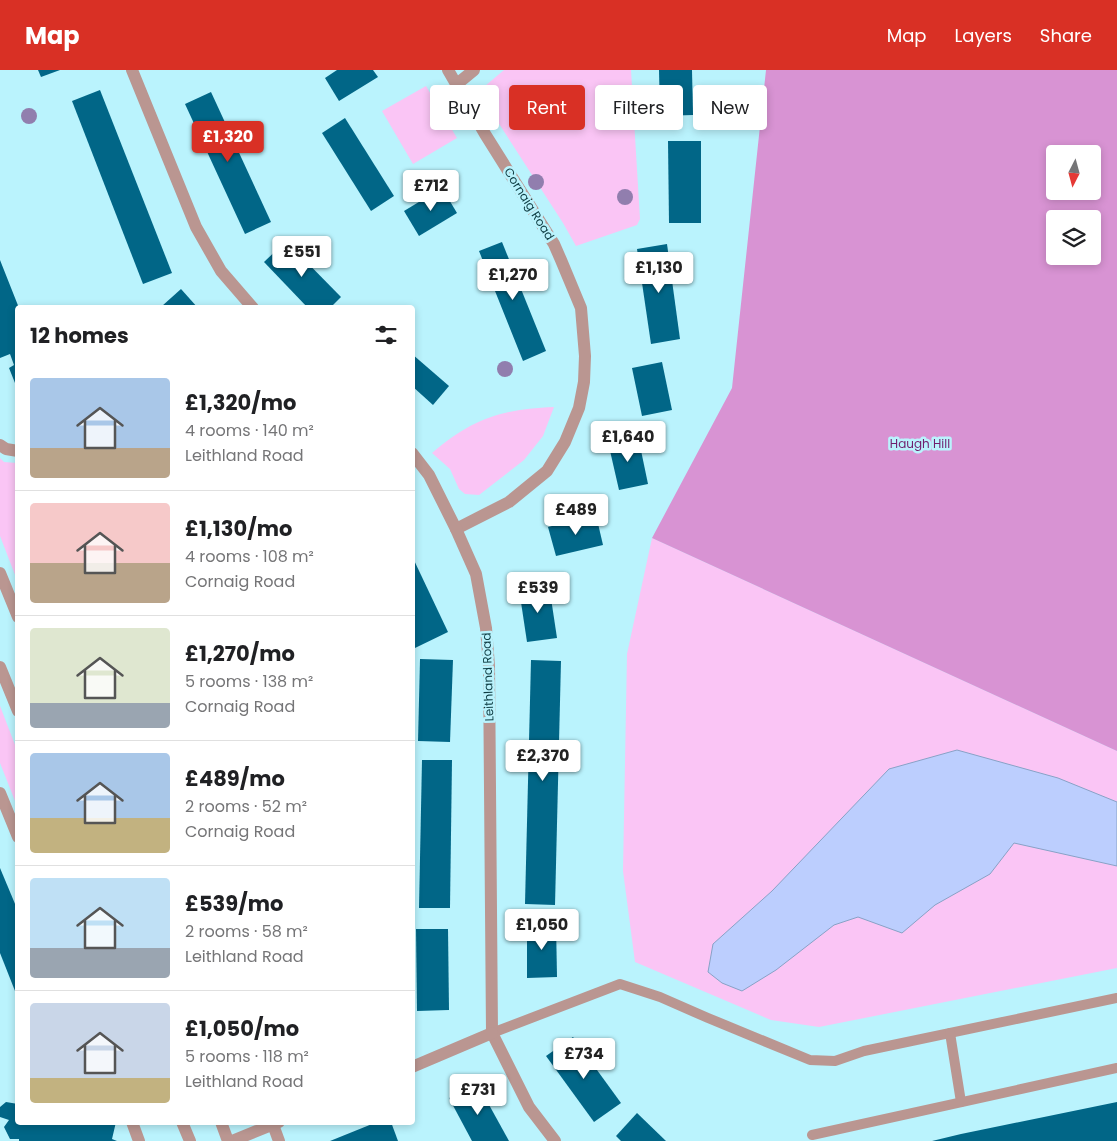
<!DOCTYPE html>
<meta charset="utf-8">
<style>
body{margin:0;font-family:Poppins,sans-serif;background:#f6f6f6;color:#202124;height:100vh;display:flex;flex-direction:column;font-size:19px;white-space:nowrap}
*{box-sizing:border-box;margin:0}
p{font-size:16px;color:#757577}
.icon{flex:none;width:28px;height:28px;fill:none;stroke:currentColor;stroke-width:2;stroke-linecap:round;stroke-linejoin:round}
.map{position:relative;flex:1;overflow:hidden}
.drawer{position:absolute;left:15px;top:235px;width:400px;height:820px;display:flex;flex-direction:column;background:#fff;border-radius:5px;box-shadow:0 2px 8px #0003}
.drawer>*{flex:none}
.banner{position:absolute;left:430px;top:15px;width:475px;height:45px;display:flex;gap:10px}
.needle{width:32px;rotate:186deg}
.buttons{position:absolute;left:1046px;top:75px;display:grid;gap:10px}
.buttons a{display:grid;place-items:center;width:55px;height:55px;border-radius:5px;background:#fff;box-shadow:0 2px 8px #0003;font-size:25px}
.price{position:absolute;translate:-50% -42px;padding:0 11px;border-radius:5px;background:#fff;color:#222;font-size:16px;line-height:32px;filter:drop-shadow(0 1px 2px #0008)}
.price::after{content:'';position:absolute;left:50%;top:30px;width:15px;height:11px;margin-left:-8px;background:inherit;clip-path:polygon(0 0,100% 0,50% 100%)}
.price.current{background:#d93025;color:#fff}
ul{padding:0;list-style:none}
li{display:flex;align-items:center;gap:15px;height:125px;padding:0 15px}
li+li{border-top:1px solid #e0e0e0}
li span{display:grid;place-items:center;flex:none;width:140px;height:100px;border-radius:5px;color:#555}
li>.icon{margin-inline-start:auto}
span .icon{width:60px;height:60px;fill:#fffc;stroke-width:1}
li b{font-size:21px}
h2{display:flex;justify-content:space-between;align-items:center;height:60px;padding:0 15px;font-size:21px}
.chip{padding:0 18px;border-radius:5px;background:#fff;box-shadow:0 2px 8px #0003;font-size:18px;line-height:45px}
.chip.current{background:#d93025;color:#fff}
header{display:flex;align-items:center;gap:30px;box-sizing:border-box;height:70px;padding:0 25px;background:#d93025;color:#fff}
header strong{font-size:24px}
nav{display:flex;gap:28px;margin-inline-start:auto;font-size:18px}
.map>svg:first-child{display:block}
</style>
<header>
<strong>Map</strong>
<nav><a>Map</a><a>Layers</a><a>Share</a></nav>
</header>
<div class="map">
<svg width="1117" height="1071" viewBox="0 0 1117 1071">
<rect width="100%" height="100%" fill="#baf3fd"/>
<!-- green -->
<g fill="#fac5f5">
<polygon points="504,0 631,0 640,149 637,155 576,176 563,153 485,32 485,16"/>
<polygon points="426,16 457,68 413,94 382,41"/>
<path d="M554,337L543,366L524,390L479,425L465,424L459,419L450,399L432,383C472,349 501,339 554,337Z"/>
<polygon points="0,388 4,392 17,393 17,510 0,466"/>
<polygon points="652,468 1117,681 1117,898 819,957 771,950 635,892 623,801 627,584"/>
<polygon points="0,636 17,680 17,736 0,693"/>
</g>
<!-- forest -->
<path fill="#d893d3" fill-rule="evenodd" d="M766,0H1117V681L652,468L732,318ZM1055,84H1092V121H1055ZM1055,149H1092V186H1055Z"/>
<!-- water -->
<polygon fill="#bccefe" stroke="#88a2c6" points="957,680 1058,708 1117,732 1117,796 1014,773 990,804 935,835 902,863 858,847 834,855 776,900 742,921 722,913 708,902 713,874 772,821 889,699"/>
<!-- building -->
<g fill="#016687">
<polygon points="38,0 60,0 41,7"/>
<polygon points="337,0 373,0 378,7 339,31 325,8"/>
<polygon points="659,0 692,0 693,45 660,46"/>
<polygon points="100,20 172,203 143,214 72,31"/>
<polygon points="211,22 271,152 245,164 185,34"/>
<polygon points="345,48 394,126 371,141 322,63"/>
<polygon points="668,71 701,71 701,153 669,153"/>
<polygon points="442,118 457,143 419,166 404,141"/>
<polygon points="286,171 341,227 330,238 308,238 264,192"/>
<polygon points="502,172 546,281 523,291 479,181"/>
<polygon points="667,174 680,269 651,274 637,179"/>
<polygon points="0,190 19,238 18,238 17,318 9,298 14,295 10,284 0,288"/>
<polygon points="181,219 198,238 164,238 162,236"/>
<polygon points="412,284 449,316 433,335 412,316"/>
<polygon points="662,292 672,340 642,346 632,298"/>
<polygon points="638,366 648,414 619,420 608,372"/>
<polygon points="596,445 603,475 556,486 548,457"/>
<polygon points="412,486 448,562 415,578 412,572"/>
<polygon points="549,515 557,568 527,572 519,519"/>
<polygon points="420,589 453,590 450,672 418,671"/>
<polygon points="531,590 561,591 555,835 525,834"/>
<polygon points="422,690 452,690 450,838 419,838"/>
<polygon points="0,798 18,841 17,926 0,883"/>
<polygon points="556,853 557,907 527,908 527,854"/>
<polygon points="416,859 448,859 449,940 417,941"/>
<polygon points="573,967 621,1033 594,1052 546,986"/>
<polygon points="477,1013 509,1071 472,1071 449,1028"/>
<polygon points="6,1032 18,1034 18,1052 116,1052 112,1069 117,1071 19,1071 19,1069 10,1069 4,1057 9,1050 0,1047 0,1037"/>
<polygon points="1117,1032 1117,1071 932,1071 961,1064"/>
<polygon points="637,1043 666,1071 621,1071 616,1066"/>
<polygon points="377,1052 391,1052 398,1071 330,1071"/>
</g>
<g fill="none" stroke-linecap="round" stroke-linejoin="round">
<!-- service -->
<g stroke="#ba9691" stroke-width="10">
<polyline points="492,963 620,914 660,927 708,948 810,990 835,991 864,981 1117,928"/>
<polyline points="950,963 961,1032"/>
<polyline points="812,1065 1117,998"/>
</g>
<!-- minor -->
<g stroke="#ba9691" stroke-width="12">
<polyline points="132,0 196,157 221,201 253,238"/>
<polyline points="448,0 485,64 554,174 561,190 581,238 585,286 584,312 579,338 565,372 547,401 509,432 456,459"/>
<polyline points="457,14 474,0"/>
<polyline points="0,375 6,379 18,381"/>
<polyline points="412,383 429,405 456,459 476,504 486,558 489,596 492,963 529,1037 555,1071"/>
<polyline points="0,723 18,767"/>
<polyline points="412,997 492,963"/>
<polyline points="132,1052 139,1071"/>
<polyline points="272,1052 279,1071"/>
<polyline points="232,1071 279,1052"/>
</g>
<!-- tertiary -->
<g stroke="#ba9691" stroke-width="12">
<polyline points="0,503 18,547"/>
<polyline points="0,597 18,641"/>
<polyline points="182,1052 190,1071"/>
<polyline points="221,1052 228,1071"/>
</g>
</g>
<!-- trees -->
<g fill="#917eae">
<circle cx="29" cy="46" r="8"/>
<circle cx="536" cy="112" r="8"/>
<circle cx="625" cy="127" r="8"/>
<circle cx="505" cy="299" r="8"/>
</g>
<g text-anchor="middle" stroke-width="5" stroke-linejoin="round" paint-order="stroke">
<!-- street labels -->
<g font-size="12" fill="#0f3d43" stroke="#baf3fd">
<text transform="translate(529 134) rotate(58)" y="4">Cornaig Road</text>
<text transform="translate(488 607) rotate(-92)" y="4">Leithland Road</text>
</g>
<!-- park labels -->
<g font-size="12" fill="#701f6d" stroke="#baf3fd">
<text x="920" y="378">Haugh Hill</text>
</g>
</g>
</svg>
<div class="buttons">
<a><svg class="needle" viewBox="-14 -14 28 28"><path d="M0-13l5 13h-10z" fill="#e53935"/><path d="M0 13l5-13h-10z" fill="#757577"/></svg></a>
<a><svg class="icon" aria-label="layers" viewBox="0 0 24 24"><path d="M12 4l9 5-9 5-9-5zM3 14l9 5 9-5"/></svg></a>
</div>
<b class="price current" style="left:228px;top:93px">£1,320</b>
<b class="price" style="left:431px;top:142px">£712</b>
<b class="price" style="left:302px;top:208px">£551</b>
<b class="price" style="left:659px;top:224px">£1,130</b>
<b class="price" style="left:513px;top:231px">£1,270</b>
<b class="price" style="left:628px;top:393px">£1,640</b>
<b class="price" style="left:576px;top:466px">£489</b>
<b class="price" style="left:538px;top:544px">£539</b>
<b class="price" style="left:543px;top:712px">£2,370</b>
<b class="price" style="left:542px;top:881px">£1,050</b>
<b class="price" style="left:584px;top:1010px">£734</b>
<b class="price" style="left:478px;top:1046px">£731</b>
<div class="banner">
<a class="chip">Buy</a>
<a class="chip current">Rent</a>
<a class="chip">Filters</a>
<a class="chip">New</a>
</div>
<section class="drawer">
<h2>12 homes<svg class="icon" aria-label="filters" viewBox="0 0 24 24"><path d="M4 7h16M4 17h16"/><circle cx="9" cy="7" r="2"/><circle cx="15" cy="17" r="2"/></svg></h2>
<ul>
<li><span style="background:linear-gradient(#a9c7e8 70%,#b9a48a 0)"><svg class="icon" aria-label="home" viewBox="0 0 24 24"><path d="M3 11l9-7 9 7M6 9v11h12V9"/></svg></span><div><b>£1,320/mo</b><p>4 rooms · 140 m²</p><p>Leithland Road</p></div></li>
<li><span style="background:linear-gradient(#f6c9c9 60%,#b9a48a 0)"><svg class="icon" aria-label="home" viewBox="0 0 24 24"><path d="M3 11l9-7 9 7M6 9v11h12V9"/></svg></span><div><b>£1,130/mo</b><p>4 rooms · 108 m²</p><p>Cornaig Road</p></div></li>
<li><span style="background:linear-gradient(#dfe7d0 75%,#9aa5b1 0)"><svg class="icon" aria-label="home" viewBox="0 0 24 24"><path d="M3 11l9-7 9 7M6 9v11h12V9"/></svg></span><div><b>£1,270/mo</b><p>5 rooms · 138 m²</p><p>Cornaig Road</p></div></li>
<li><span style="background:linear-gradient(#a9c7e8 65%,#c2b280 0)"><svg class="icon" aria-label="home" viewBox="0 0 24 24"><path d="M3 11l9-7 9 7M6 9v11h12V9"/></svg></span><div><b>£489/mo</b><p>2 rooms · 52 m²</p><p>Cornaig Road</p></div></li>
<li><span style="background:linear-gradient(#bfe0f5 70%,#9aa5b1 0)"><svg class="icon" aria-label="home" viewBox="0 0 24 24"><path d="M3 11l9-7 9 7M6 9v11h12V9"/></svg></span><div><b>£539/mo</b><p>2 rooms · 58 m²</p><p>Leithland Road</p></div></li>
<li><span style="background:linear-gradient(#c9d6e8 75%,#c2b280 0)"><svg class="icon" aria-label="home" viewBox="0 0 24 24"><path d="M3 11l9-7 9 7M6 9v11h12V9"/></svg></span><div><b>£1,050/mo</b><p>5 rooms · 118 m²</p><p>Leithland Road</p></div></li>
</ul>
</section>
</div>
